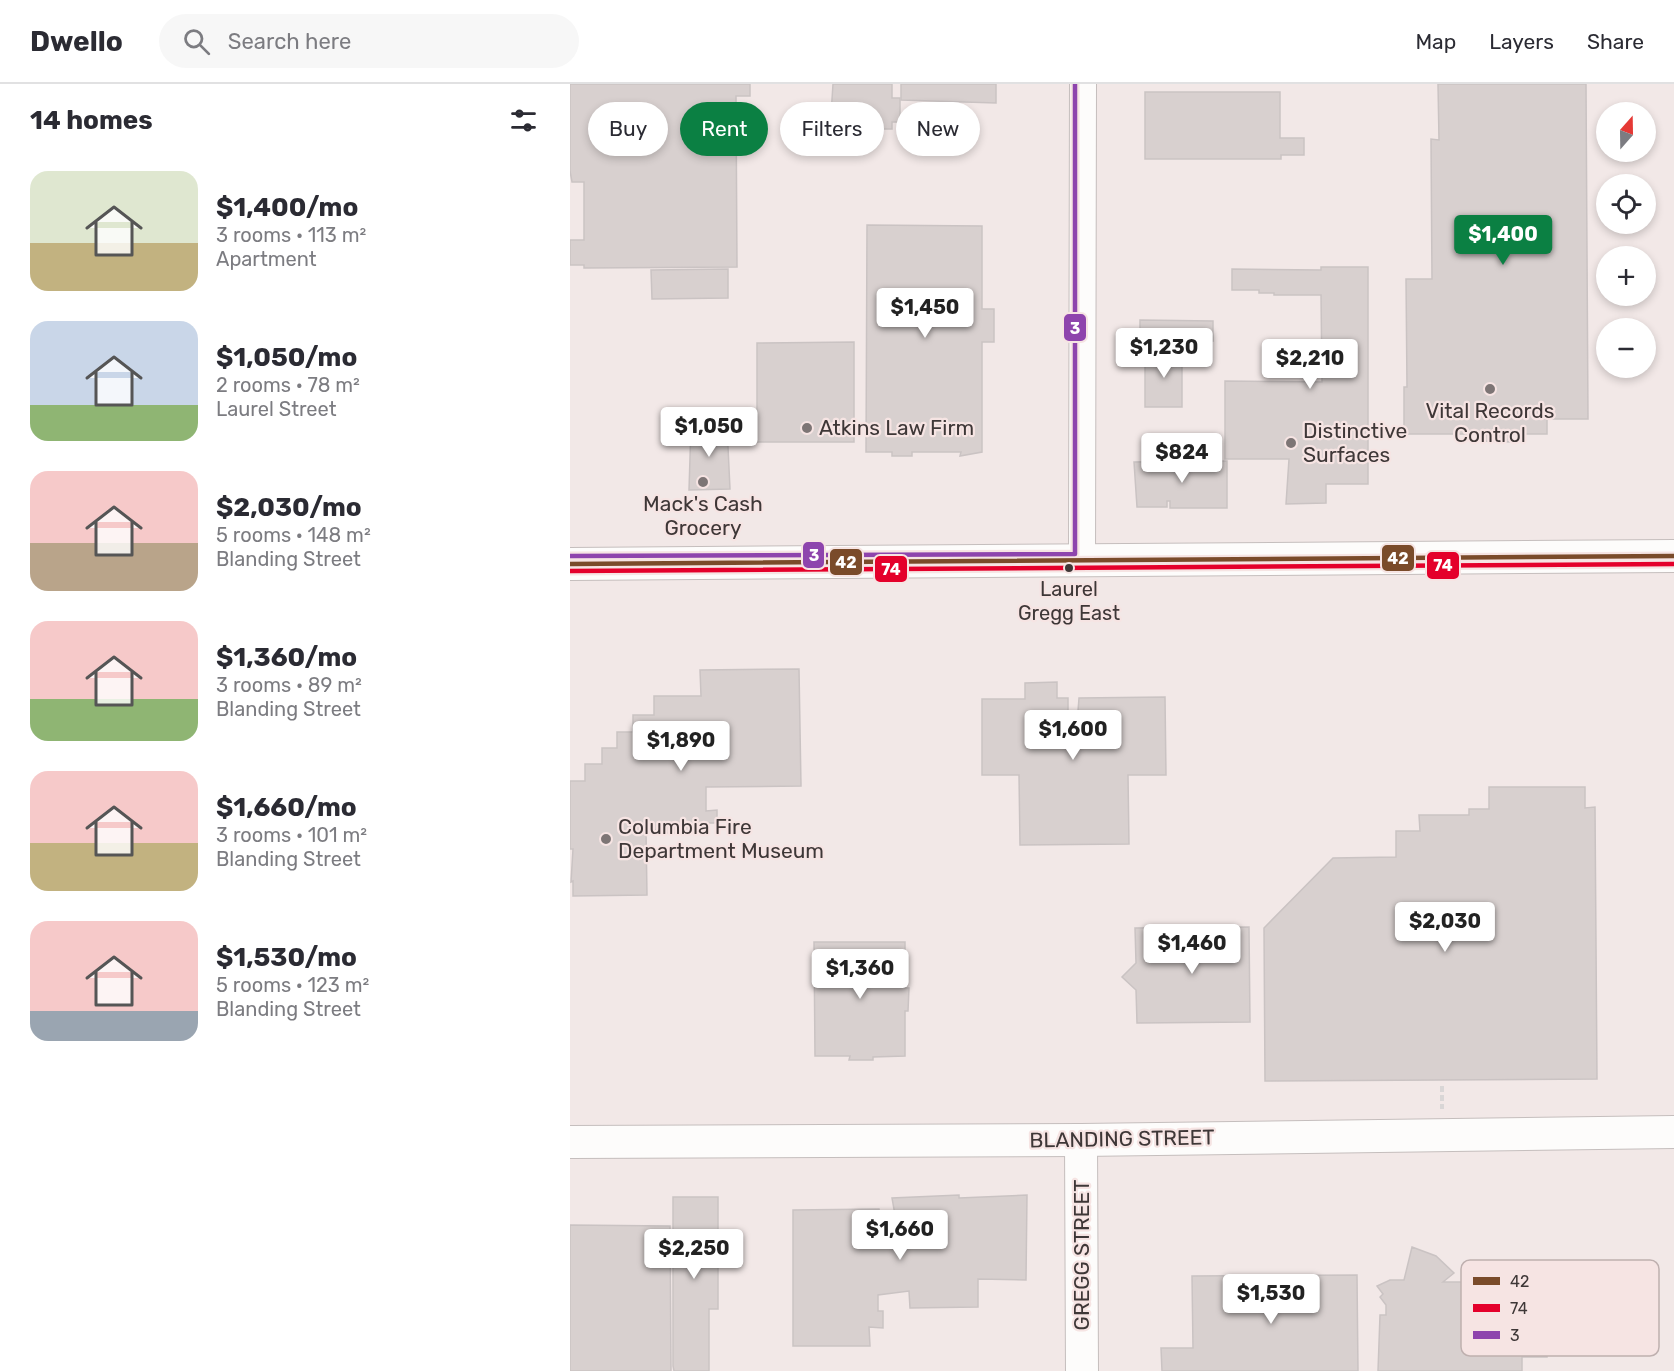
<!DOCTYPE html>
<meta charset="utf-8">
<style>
body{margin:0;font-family:Rubik,sans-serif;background:#f7f7f7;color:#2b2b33;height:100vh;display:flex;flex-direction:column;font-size:22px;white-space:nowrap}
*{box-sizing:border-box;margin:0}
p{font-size:20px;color:#7c7c81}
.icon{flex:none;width:33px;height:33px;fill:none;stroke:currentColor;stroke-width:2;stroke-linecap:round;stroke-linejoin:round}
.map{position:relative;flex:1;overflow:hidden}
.details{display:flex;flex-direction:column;background:#fff;width:570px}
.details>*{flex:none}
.banner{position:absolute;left:18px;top:18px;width:570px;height:54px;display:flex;gap:12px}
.needle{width:39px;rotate:20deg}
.fabs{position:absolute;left:1026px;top:18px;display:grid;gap:12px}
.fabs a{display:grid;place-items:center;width:60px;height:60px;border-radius:50%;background:#fff;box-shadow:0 3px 9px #0003;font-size:30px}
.price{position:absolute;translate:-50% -51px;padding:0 14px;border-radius:6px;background:#fff;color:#222;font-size:20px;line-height:39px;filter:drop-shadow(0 2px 3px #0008)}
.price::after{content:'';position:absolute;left:50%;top:36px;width:18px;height:14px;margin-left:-9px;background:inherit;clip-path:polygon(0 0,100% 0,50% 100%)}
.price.selected{background:#0b8043;color:#fff}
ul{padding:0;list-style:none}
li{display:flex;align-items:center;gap:18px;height:150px;padding:0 30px}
li span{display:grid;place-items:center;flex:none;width:168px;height:120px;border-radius:18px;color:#555}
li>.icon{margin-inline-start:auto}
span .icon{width:72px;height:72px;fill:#fffc;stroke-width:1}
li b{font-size:26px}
h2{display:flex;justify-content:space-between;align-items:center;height:72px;padding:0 30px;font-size:26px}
.pill{padding:0 21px;border-radius:27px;background:#fff;box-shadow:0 3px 9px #0003;font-size:21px;line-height:54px}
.pill.selected{background:#0b8043;color:#fff}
header{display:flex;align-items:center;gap:36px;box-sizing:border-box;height:84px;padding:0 30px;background:#fff;border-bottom:2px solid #e1e1e2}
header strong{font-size:28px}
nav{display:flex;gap:33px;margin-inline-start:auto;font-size:21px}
.search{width:420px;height:54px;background:#f7f7f7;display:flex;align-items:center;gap:15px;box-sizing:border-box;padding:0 21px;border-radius:33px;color:#7c7c81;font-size:22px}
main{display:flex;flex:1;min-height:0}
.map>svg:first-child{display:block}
</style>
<header>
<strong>Dwello</strong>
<div class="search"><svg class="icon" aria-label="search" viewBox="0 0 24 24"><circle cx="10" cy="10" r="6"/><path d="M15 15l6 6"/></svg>Search here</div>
<nav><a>Map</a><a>Layers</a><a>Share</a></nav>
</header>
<main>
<section class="details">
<h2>14 homes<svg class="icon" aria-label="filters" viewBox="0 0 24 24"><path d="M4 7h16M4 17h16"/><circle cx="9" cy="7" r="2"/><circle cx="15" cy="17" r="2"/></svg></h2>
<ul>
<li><span style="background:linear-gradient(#dfe7d0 60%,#c2b280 0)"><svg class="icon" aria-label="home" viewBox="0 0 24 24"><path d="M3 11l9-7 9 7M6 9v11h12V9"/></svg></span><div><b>$1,400/mo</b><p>3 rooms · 113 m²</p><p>Apartment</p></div></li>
<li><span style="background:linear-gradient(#c9d6e8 70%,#8fb573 0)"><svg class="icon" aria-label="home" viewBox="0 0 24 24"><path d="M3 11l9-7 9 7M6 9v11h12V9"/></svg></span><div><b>$1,050/mo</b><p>2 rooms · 78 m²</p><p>Laurel Street</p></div></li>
<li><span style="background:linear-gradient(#f6c9c9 60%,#b9a48a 0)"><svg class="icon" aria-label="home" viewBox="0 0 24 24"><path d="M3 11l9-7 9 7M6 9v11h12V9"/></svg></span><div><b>$2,030/mo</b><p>5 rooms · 148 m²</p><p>Blanding Street</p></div></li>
<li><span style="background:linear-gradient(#f6c9c9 65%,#8fb573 0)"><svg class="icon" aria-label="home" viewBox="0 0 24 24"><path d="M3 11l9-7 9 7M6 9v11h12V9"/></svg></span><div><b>$1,360/mo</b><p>3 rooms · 89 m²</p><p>Blanding Street</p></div></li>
<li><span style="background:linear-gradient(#f6c9c9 60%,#c2b280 0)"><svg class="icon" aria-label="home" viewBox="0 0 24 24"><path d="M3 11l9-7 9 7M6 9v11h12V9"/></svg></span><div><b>$1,660/mo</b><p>3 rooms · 101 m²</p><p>Blanding Street</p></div></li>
<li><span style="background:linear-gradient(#f6c9c9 75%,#9aa5b1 0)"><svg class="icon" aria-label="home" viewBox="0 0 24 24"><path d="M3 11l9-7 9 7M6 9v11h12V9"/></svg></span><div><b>$1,530/mo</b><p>5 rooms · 123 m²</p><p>Blanding Street</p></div></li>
</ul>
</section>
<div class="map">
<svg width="1104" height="1287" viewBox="0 0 1104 1287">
<rect width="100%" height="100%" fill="#f2e8e7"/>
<!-- building -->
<g fill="#d8d0cf" stroke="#cac3c3" stroke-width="1.5">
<polygon points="0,0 180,0 180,12 166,12 167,183 14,184 14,181 0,181 0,156 14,156 14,98 2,98 0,87"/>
<polygon points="263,0 322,0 322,14 330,14 330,38 322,38 322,45 290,45 290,57 263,56 262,46 260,46"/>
<polygon points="331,0 426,0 426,19 331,16"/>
<polygon points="868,0 1016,0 1018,335 977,335 977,350 941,350 941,358 913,357 912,350 834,350 834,303 837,303 836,195 862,195 861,55 869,56"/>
<polygon points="575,8 710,8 710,54 734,54 734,71 711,71 711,75 575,75"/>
<polygon points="297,141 412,142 412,225 424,225 424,258 412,258 412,368 390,372 391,368 342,368 342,372 322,372 322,368 296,368"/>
<polygon points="751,183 798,183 798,400 756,400 756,419 716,420 719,375 655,375 655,297 752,298 751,211 704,211 704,209 689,209 689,206 662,206 662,185 751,186"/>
<polygon points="158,185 158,214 82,215 81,186"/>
<polygon points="570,236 643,237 643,257 570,256"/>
<polygon points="284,258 284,358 187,358 187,259"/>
<rect x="575" y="268" width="37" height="55"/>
<polygon points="121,342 157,342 160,405 119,406"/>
<polygon points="657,377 657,424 600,424 600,417 597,417 597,423 567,423 564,378"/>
<polygon points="229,585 231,702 136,703 136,727 147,726 147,739 136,739 136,749 96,749 96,746 76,746 77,811 3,812 3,797 1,798 3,765 0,765 0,697 15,697 15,680 32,680 32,664 47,664 47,648 63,648 63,631 84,631 84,612 131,612 130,586"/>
<polygon points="487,598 487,614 498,614 498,627 508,627 509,614 595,613 596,691 558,691 559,760 450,761 449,691 412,691 412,615 455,615 455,599"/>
<polygon points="919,703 1015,703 1015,724 1025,723 1027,995 695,997 694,844 763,774 826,773 826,747 850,747 849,731 899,731 899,725 919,725"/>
<polygon points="679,843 680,938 567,939 566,906 552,893 566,879 565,844"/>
<polygon points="244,858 335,858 335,904 339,904 338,927 335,927 335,972 303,973 303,976 279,976 280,972 245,972"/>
<polygon points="389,1111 389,1114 457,1111 456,1196 408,1195 408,1223 340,1224 339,1207 308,1211 308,1227 313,1227 313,1244 299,1243 300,1262 223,1262 223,1126 309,1125 312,1144 327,1142 322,1114"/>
<polygon points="103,1113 148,1113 148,1225 139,1225 139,1287 104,1287 103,1282"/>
<polygon points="0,1141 100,1142 101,1287 0,1287"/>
<polygon points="842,1163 866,1172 884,1189 873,1198 907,1198 907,1201 925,1201 925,1218 929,1218 929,1249 946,1249 946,1254 977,1254 977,1273 952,1273 952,1287 808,1287 810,1231 816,1231 816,1221 810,1213 813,1210 807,1202 820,1196 834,1196"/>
<polygon points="787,1191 788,1287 592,1287 591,1264 623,1264 622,1192"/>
</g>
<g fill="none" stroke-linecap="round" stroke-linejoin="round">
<defs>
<polyline id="minor" points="512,477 513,0"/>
<g id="tertiary">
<polyline points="0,480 1104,472"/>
<polyline points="511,1056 512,1287"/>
<polyline points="0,1058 511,1056 1104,1048"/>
</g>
</defs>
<!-- minor casing -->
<use href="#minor" stroke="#c5bebd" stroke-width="28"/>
<!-- tertiary casing -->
<use href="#tertiary" stroke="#c5bebd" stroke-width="34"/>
<!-- path -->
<polyline stroke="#d9d6d6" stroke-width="4" stroke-dasharray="6 3" stroke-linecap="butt" points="872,1002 872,1025"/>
<!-- minor -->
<use href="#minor" stroke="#fdfcfb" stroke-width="26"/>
<!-- tertiary -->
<use href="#tertiary" stroke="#fdfcfb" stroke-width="32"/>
<defs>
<polyline id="bus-1" points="0,480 1104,472"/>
<polyline id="bus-2" points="0,487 1104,480"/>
<polyline id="bus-3" points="0,472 505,470 505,0"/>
</defs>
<!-- bus-1 casing -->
<use href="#bus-1" stroke="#f6e4e3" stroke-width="9"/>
<!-- bus-2 casing -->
<use href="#bus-2" stroke="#f6e4e3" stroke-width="9"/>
<!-- bus-3 casing -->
<use href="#bus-3" stroke="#f6e4e3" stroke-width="9"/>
<!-- bus-1 -->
<use href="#bus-1" stroke="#7a4b2a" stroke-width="4.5"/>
<!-- bus-2 -->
<use href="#bus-2" stroke="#e4002b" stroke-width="4.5"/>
<!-- bus-3 -->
<use href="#bus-3" stroke="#8e44ad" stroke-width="4.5"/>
</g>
<!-- markers -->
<g fill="#7d7575" stroke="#f6e4e3" stroke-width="2">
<circle cx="920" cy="305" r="6"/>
<circle cx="237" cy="344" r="6"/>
<circle cx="721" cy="359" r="6"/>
<circle cx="133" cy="398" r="6"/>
<circle cx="36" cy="755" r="6"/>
</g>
<circle fill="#3e3737" stroke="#f6e4e3" stroke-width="2" cx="499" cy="484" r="5"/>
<g text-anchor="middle" stroke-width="4.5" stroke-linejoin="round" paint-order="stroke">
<!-- bus labels -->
<g font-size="20" fill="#3e3737" stroke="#f6e4e3">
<text x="499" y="512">Laurel<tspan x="499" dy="24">Gregg East</tspan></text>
</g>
<!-- poi labels -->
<g font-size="21" fill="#3e3737" stroke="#f6e4e3" text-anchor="start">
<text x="920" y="334" text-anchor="middle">Vital Records<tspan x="920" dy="24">Control</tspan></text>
<text x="249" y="351">Atkins Law Firm</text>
<text x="733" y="354">Distinctive<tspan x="733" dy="24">Surfaces</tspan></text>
<text x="133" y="427" text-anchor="middle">Mack's Cash<tspan x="133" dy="24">Grocery</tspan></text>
<text x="48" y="750">Columbia Fire<tspan x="48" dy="24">Department Museum</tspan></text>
</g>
<!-- street labels -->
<g font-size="21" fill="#3e3737" stroke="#f6e4e3">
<text transform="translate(552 1055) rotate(-1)" y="7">BLANDING STREET</text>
<text transform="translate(512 1171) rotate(-90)" y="7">GREGG STREET</text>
</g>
</g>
<!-- legend -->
<rect x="891" y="1176" width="198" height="96" rx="9" fill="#f6e4e3" stroke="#bfb0af" stroke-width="1.5"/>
<rect x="903" y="1193" width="27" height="8" fill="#7a4b2a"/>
<rect x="903" y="1220" width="27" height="8" fill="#e4002b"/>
<rect x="903" y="1247" width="27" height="8" fill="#8e44ad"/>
<g font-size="16" fill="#3e3737">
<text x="940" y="1203">42</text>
<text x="940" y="1230">74</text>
<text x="940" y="1257">3</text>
</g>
<g stroke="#f6e4e3" stroke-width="2">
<rect x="493" y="229" width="24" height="29" rx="6" fill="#8e44ad"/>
<rect x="232" y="457" width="23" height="28" rx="6" fill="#8e44ad"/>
<rect x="811" y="460" width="34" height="28" rx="6" fill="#7a4b2a"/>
<rect x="259" y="464" width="34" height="28" rx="6" fill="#7a4b2a"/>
<rect x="856" y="467" width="34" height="29" rx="6" fill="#e4002b"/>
<rect x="304" y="471" width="34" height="28" rx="6" fill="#e4002b"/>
</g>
<g font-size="16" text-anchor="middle" font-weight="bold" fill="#fff">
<text x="505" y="250">3</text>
<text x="244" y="477">3</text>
<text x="828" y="480">42</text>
<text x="276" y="484">42</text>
<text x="873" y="487">74</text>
<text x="321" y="491">74</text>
</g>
</svg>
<div class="fabs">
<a><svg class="needle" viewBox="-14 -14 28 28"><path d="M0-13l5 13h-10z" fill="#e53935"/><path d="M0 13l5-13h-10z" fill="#7c7c81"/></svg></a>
<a><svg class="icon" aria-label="locate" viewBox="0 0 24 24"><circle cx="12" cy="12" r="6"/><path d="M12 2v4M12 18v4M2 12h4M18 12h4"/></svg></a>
<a>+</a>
<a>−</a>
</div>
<b class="price selected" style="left:933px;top:182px">$1,400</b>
<b class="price" style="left:355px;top:255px">$1,450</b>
<b class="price" style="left:594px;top:295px">$1,230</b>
<b class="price" style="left:740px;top:306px">$2,210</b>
<b class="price" style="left:139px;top:374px">$1,050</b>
<b class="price" style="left:612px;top:400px">$824</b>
<b class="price" style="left:503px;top:677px">$1,600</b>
<b class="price" style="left:111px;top:688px">$1,890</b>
<b class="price" style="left:875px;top:869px">$2,030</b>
<b class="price" style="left:622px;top:891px">$1,460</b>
<b class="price" style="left:290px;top:916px">$1,360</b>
<b class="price" style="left:330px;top:1177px">$1,660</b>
<b class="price" style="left:124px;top:1196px">$2,250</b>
<b class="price" style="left:701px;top:1241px">$1,530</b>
<div class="banner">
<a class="pill">Buy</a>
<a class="pill selected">Rent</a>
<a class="pill">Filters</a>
<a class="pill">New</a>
</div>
</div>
</main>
